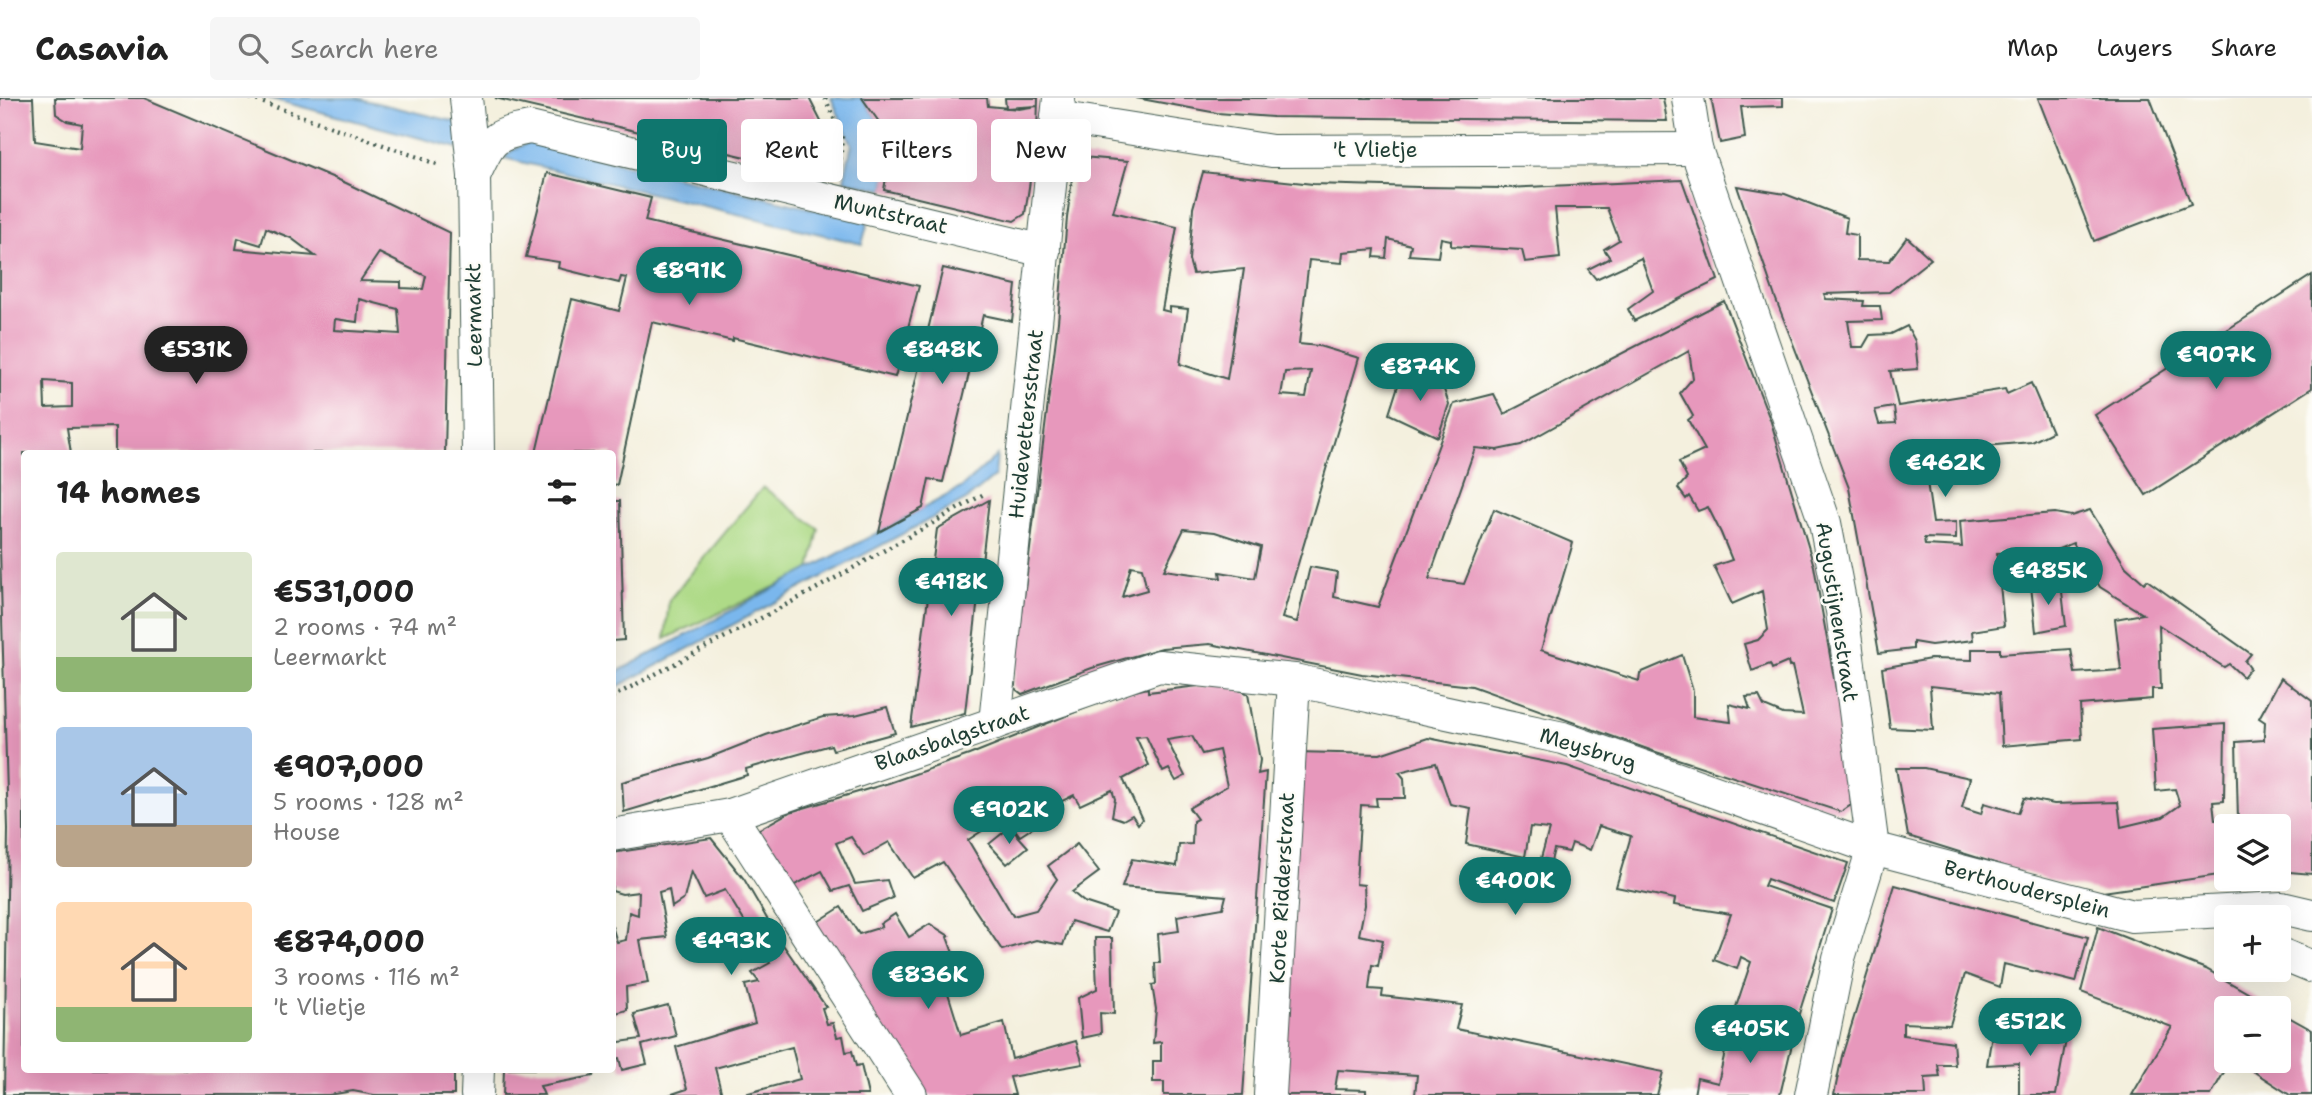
<!DOCTYPE html>
<meta charset="utf-8">
<style>
body{margin:0;font-family:"Shantell Sans",sans-serif;background:#f6f6f6;color:#222;height:100vh;display:flex;flex-direction:column;font-size:26px;white-space:nowrap}
*{box-sizing:border-box;margin:0}
p{font-size:23px;color:#767676}
.icon{flex:none;width:38px;height:38px;fill:none;stroke:currentColor;stroke-width:2;stroke-linecap:round;stroke-linejoin:round}
.map{position:relative;flex:1;overflow:hidden}
.sheet{position:absolute;left:21px;top:352px;width:595px;height:623px;display:flex;flex-direction:column;background:#fff;border-radius:7px;box-shadow:0 7px 28px #0002}
.sheet>*{flex:none}
.guide{position:absolute;left:637px;top:21px;width:665px;height:63px;display:flex;gap:14px}
.buttons{position:absolute;left:2214px;top:716px;display:grid;gap:14px}
.buttons a{display:grid;place-items:center;width:77px;height:77px;border-radius:7px;background:#fff;box-shadow:0 7px 28px #0002;font-size:35px}
.price{position:absolute;translate:-50% -60px;padding:0 16px;border-radius:24px;background:#0f766e;color:#fff;font-size:23px;line-height:46px;filter:drop-shadow(0 2px 4px #0008)}
.price::after{content:'';position:absolute;left:50%;top:42px;width:21px;height:16px;margin-left:-10px;background:inherit;clip-path:polygon(0 0,100% 0,50% 100%)}
.price.selected{background:#222;color:#fff}
ul{padding:0;list-style:none}
li{display:flex;align-items:center;gap:21px;height:175px;padding:0 35px}
li span{display:grid;place-items:center;flex:none;width:196px;height:140px;border-radius:7px;color:#555}
li>.icon{margin-inline-start:auto}
span .icon{width:84px;height:84px;fill:#fffc;stroke-width:1}
li b{font-size:30px}
h2{display:flex;justify-content:space-between;align-items:center;height:84px;padding:0 35px;font-size:30px}
.chip{padding:0 24px;border-radius:7px;background:#fff;box-shadow:0 7px 28px #0002;font-size:24px;line-height:63px}
.chip.selected{background:#0f766e;color:#fff}
header{display:flex;align-items:center;gap:42px;box-sizing:border-box;height:98px;padding:0 35px;background:#fff;border-bottom:2px solid #e0e0e0}
header strong{font-size:33px}
nav{display:flex;gap:38px;margin-inline-start:auto;font-size:24px}
.search{width:490px;height:63px;background:#f6f6f6;display:flex;align-items:center;gap:18px;box-sizing:border-box;padding:0 24px;border-radius:7px;color:#767676;font-size:26px}
.map>svg:first-child{display:block}
</style>
<header>
<strong>Casavia</strong>
<div class="search"><svg class="icon" aria-label="search" viewBox="0 0 24 24"><circle cx="10" cy="10" r="6"/><path d="M15 15l6 6"/></svg>Search here</div>
<nav><a>Map</a><a>Layers</a><a>Share</a></nav>
</header>
<div class="map">
<svg width="2312" height="997" viewBox="0 0 2312 997">
<rect width="100%" height="100%" fill="#fdfcf7"/>
<filter id="ink" filterUnits="userSpaceOnUse"><feTurbulence type="fractalNoise" baseFrequency=".0143" numOctaves="2"/><feDisplacementMap in="SourceGraphic" scale="14" xChannelSelector="R" yChannelSelector="G"/><feConvolveMatrix kernelMatrix="1 2 1 2 8 2 1 2 1" color-interpolation-filters="sRGB"/></filter>
<filter id="wash" filterUnits="userSpaceOnUse"><feTurbulence type="fractalNoise" baseFrequency=".00686" numOctaves="4" result="noise"/><feDisplacementMap in="SourceGraphic" scale="28" xChannelSelector="R" yChannelSelector="G"/><feGaussianBlur stdDeviation="1.57" result="paint"/><feColorMatrix in="noise" values="0 0 0 0 0 0 0 0 0 0 0 0 0 0 0 0 0 1.4 0 .05"/><feComposite in="paint" operator="in"/></filter>
<g filter="url(#wash)">
<rect width="100%" height="100%" fill="#f4f0de"/>
<!-- green -->
<polygon fill="#aeda87" stroke="#668c5e" stroke-width="2" points="763,389 819,431 810,472 665,541 669,502"/>
<!-- water -->
<g fill="#7ab7ed" stroke="#4c7a90" stroke-width="2">
<polygon points="268,0 356,0 465,26 458,50"/>
<polygon points="831,0 862,0 892,42 884,92 844,82 852,46"/>
<polygon points="530,44 868,124 862,146 504,60 514,51"/>
<polygon points="997,357 995,378 966,402 613,591 613,576 961,390"/>
</g>
<g id="blocks">
<!-- building -->
<g fill="#e798bc" fill-rule="evenodd">
<path d="M0,0H33L35,43L80,50L82,26L67,23L56,16L55,0H144L346,85L450,135L445,355H115V329L67,330L71,355H24V971H454V997H374L353,993L329,997H4L8,731L0,451ZM266,130L291,140L315,158L236,151L238,140L261,147ZM379,155L426,178L423,191L401,190V184L360,183ZM359,201L398,211L400,236L334,232L335,221L357,224ZM44,283L72,285V309L45,310Z"/>
<polygon points="495,0 809,0 836,53 831,79"/>
<polygon points="862,0 987,0 988,8 1019,11 1037,8 1006,10 1005,0 1038,0 1037,36 1025,116 1014,123 884,92 890,55 945,55 941,37 892,42"/>
<polygon points="1136,0 1663,0 1667,23 1273,19 1217,15"/>
<polygon points="1711,0 1783,0 1783,8 1741,9 1745,40 1720,45"/>
<polygon points="2038,0 2150,0 2191,106 2094,143"/>
<path d="M1082,59L1128,63L1113,114L1177,129L1162,212L1170,214V209L1188,211L1180,266L1227,281L1244,171L1193,176L1189,162L1193,110L1203,74L1313,86L1419,89L1505,90L1682,82L1718,182L1634,223L1628,211L1653,193L1641,160L1596,181L1588,171L1610,160L1604,151L1619,142L1607,110H1555L1560,160L1525,164L1522,152L1451,148V142L1441,140L1438,159L1409,157L1411,147L1388,141L1386,160L1374,159L1375,151L1343,154L1342,165L1309,162L1299,246L1319,248L1359,260L1282,520L1297,524L1310,469L1337,474L1334,499L1378,509L1454,306L1494,296L1504,316L1724,203L1771,324L1814,468L1848,659L1851,707L1841,714L1653,653L1472,588L1362,576L1210,546L1162,550L1092,570L1022,596L1013,589L1058,224L1067,120L1074,65ZM1689,253L1693,280L1680,295L1693,318L1688,322L1705,352L1679,364L1687,380L1678,390L1686,401L1689,398L1698,413L1708,409L1721,435L1732,462L1714,468L1732,506L1762,493L1768,532L1758,542L1744,546L1752,573L1770,566L1772,571L1788,564L1789,569L1792,568L1803,617L1783,616L1764,608L1759,598L1746,599L1750,611L1729,606L1731,624L1693,619V593L1682,557L1640,575L1639,583L1541,552L1573,445L1494,411L1464,486L1429,481L1475,350L1497,352L1521,347ZM1311,273L1306,299L1281,297L1285,274ZM1184,431L1215,434L1261,449L1255,480L1220,474L1221,480L1164,472ZM1131,468L1142,470L1147,492L1122,499Z"/>
<polygon points="547,75 651,100 645,123 919,188 895,279 733,240 733,243 652,224 617,387 612,386 612,355 536,355 572,201 619,213 627,180 621,179 619,185 558,170 559,164 526,159"/>
<path d="M1737,88L1785,96L1847,120L1845,135L1857,137V162L1889,163L1907,139L1931,161L1889,194L1824,196L1826,201L1864,203L1863,208H1880L1882,222L1848,223L1852,249H1863L1870,237L1891,236L1907,228L1915,243L1918,271L1890,273L1898,308L2005,291L2007,296L2031,285L2052,334L2032,344L1936,352L1927,384L1933,425L1956,424V441L1924,440L1925,447L1962,449L1960,423L2055,415L2071,418L2090,412L2126,469L2144,485L2147,482L2251,556L2245,563L2250,570L2243,579L2229,566L2224,569L2159,527L2161,591H2152V601L2080,607L2082,641L2002,648L1999,595L1930,588L1933,632L1890,630L1882,570L1930,561L1972,562V551H2000V556L2071,551L2075,575L2121,572L2115,521L2143,516L2100,489L2073,445L2056,452L1997,455L2004,528L1972,533L1973,542L1931,547L1913,544V551L1879,555L1849,390L1775,199ZM1894,309L1896,325L1879,326L1875,312Z"/>
<polygon points="943,170 1016,187 1012,223 983,217 943,384 929,381 923,410 879,434"/>
<polygon points="2312,177 2312,290 2146,397 2095,317"/>
<polygon points="1403,272 1443,289 1449,306 1438,339 1389,316"/>
<polygon points="989,402 965,615 911,629 937,431"/>
<polygon points="612,403 620,403 624,542 612,543"/>
<polygon points="2061,485 2066,528 2036,534 2031,488"/>
<polygon points="2281,580 2312,603 2312,776 2278,773 2278,728 2226,728 2226,776 2103,794 2059,785 1908,738 1896,670 1924,670 1970,680 1962,710 1981,716 1984,705 2018,715 2024,700 2054,706 2118,704 2121,729 2163,719 2180,707 2175,691 2156,693 2152,631 2225,626 2224,703 2213,704 2215,722 2238,722 2236,644 2264,642 2265,624 2259,620"/>
<polygon points="1223,585 1248,596 1260,662 1258,676 1266,674 1243,997 1164,997 1164,984 1153,984 1153,963 1161,963 1161,944 1153,945 1156,911 1152,887 1156,886 1155,865 1160,865 1158,836 1179,833 1177,818 1223,810 1226,798 1122,789 1132,761 1177,768 1179,747 1192,746 1193,723 1197,721 1189,710 1227,688 1219,652 1202,656 1192,638 1167,642 1185,678 1176,683 1169,671 1163,674 1146,638 1136,639 1149,667 1123,681 1142,721 1138,726 1132,717 1123,722 1112,718 1115,701 1112,692 1080,707 1074,697 1054,707 1057,714 1020,738 1001,713 983,722 988,729 968,742 1013,818 1036,812 1057,781 1048,768 1077,746 1099,774 1072,794 1084,804 1115,814 1107,834 1071,823 1063,847 1036,842 1002,852 943,764 913,780 889,744 864,758 851,739 836,745 855,786 887,782 893,800 862,813 849,788 833,793 822,773 791,789 758,732 790,714 889,685 969,657 1118,597 1148,590 1148,594"/>
<polygon points="887,609 895,635 833,652 831,647 746,671 747,677 624,714 622,684 708,660 766,637 823,619 855,617"/>
<polygon points="1428,640 1567,668 1848,765 1834,805 1767,781 1764,788 1832,811 1798,919 1736,909 1751,864 1741,859 1737,871 1714,862 1731,816 1674,807 1675,801 1616,789 1631,738 1599,728 1590,752 1572,745 1569,754 1554,751 1551,763 1541,760 1549,731 1530,729 1525,759 1466,746 1471,710 1450,706 1436,665 1399,674 1404,680 1405,700 1376,700 1377,708 1361,707 1356,786 1364,787 1365,807 1359,837 1383,842 1378,868 1372,867 1369,891 1383,892 1382,898 1462,907 1456,931 1663,974 1657,997 1415,997 1417,977 1338,972 1335,991 1366,992 1366,997 1276,997 1295,654 1380,656"/>
<polygon points="1010,729 1028,749 1007,766 989,746"/>
<polygon points="711,740 744,781 777,838 826,909 822,910 827,926 833,925 837,939 843,938 846,954 852,953 856,968 861,967 868,997 741,997 800,981 792,949 715,970 722,997 669,997 687,991 676,949 755,925 745,887 759,884 752,875 770,865 725,792 704,800 691,773 684,801 672,809 669,791 659,794 667,839 640,842 648,885 626,889 627,912 612,916 612,828 617,844 626,842 629,814 638,817 639,794 622,796 612,793 612,755"/>
<polygon points="1895,787 2088,839 2076,884 2004,866 2000,889 1965,876 1950,927 1903,925 1903,937 1953,944 1955,967 1938,967 1940,979 1925,980 1926,997 1834,997 1842,958"/>
<polygon points="841,809 859,836 882,829 880,826 895,816 909,839 930,826 949,838 947,839 956,863 908,882 911,890 943,879 961,937 1004,924 1012,961 1076,943 1083,966 1010,979 1015,997 923,997 813,827"/>
<polygon points="2098,829 2206,871 2274,910 2226,910 2226,962 2231,962 2211,997 2132,997 2172,929 2081,894"/>
<polygon points="1095,840 1112,840 1114,916 1100,915 1101,936 1082,940 1078,900 1097,891"/>
<polygon points="668,907 676,938 642,947 647,966 622,972 619,960 612,961 612,945 641,941 634,916"/>
<polygon points="2278,913 2312,932 2312,997 2290,997 2236,962 2278,962"/>
<polygon points="1731,927 1793,942 1780,997 1694,997 1697,980 1718,985"/>
<polygon points="1993,930 2067,936 2056,997 2019,997 2019,965 1987,967"/>
<polygon points="504,971 596,971 593,978 540,988 544,997 503,997"/>
</g>
</g>
</g>
<g filter="url(#ink)">
<use href="#blocks" fill-opacity="0" stroke="#3f584e" stroke-width="2"/>
<g fill="none" stroke-linecap="round" stroke-linejoin="round">
<defs>
<g id="minor">
<polyline points="466,0 474,78 478,355"/>
<polyline points="1688,0 1696,51 1825,425 1842,513 1873,750 1839,860 1811,997"/>
<polyline points="1057,19 1272,53 1696,51"/>
<path d="M474,78C490,43 491,37 530,30L1044,153"/>
<polyline points="995,625 1059,0"/>
<polyline points="730,717 911,997"/>
<polyline points="612,737 730,717 1159,568 1294,582 1563,640 1873,750 2132,818 2282,810 2312,817"/>
<polyline points="2278,855 2312,869"/>
<polyline points="477,997 478,971"/>
<polyline points="1270,997 1294,582"/>
</g>
</defs>
<!-- minor casing -->
<use href="#minor" stroke="#3f584e" stroke-width="34"/>
<!-- path -->
<g stroke="#3f584e" stroke-width="4.5" stroke-dasharray="2 5" stroke-linecap="butt">
<polyline points="250,0 440,67"/>
<polyline points="825,0 842,38 840,69"/>
<polyline points="612,599 814,492 984,396"/>
</g>
<!-- minor -->
<use href="#minor" stroke="#fff" stroke-width="32"/>
</g>
</g>
<g text-anchor="middle" stroke-width="5" stroke-linejoin="round" paint-order="stroke">
<!-- street labels -->
<g font-size="21" fill="#1f3d34" stroke="#fdfcf7">
<text x="1375" y="59">'t Vlietje</text>
<text transform="translate(891 116) rotate(13)" y="7">Muntstraat</text>
<text transform="translate(474 217) rotate(-91)" y="7">Leermarkt</text>
<text transform="translate(1026 326) rotate(-84)" y="7">Huidevettersstraat</text>
<text transform="translate(1837 514) rotate(81)" y="7">Augustijnenstraat</text>
<text transform="translate(952 640) rotate(-19)" y="7">Blaasbalgstraat</text>
<text transform="translate(1588 651) rotate(17)" y="7">Meysbrug</text>
<text transform="translate(1282 790) rotate(-87)" y="7">Korte Ridderstraat</text>
<text transform="translate(2027 791) rotate(15)" y="7">Berthoudersplein</text>
</g>
</g>
</svg>
<div class="buttons">
<a><svg class="icon" aria-label="layers" viewBox="0 0 24 24"><path d="M12 4l9 5-9 5-9-5zM3 14l9 5 9-5"/></svg></a>
<a>+</a>
<a>−</a>
</div>
<b class="price" style="left:689px;top:209px">€891K</b>
<b class="price selected" style="left:196px;top:288px">€531K</b>
<b class="price" style="left:942px;top:288px">€848K</b>
<b class="price" style="left:2216px;top:293px">€907K</b>
<b class="price" style="left:1420px;top:305px">€874K</b>
<b class="price" style="left:1945px;top:401px">€462K</b>
<b class="price" style="left:2048px;top:509px">€485K</b>
<b class="price" style="left:951px;top:520px">€418K</b>
<b class="price" style="left:1009px;top:748px">€902K</b>
<b class="price" style="left:1515px;top:819px">€400K</b>
<b class="price" style="left:731px;top:879px">€493K</b>
<b class="price" style="left:928px;top:913px">€836K</b>
<b class="price" style="left:2030px;top:960px">€512K</b>
<b class="price" style="left:1750px;top:967px">€405K</b>
<div class="guide">
<a class="chip selected">Buy</a>
<a class="chip">Rent</a>
<a class="chip">Filters</a>
<a class="chip">New</a>
</div>
<section class="sheet">
<h2>14 homes<svg class="icon" aria-label="filters" viewBox="0 0 24 24"><path d="M4 7h16M4 17h16"/><circle cx="9" cy="7" r="2"/><circle cx="15" cy="17" r="2"/></svg></h2>
<ul>
<li><span style="background:linear-gradient(#dfe7d0 75%,#8fb573 0)"><svg class="icon" aria-label="home" viewBox="0 0 24 24"><path d="M3 11l9-7 9 7M6 9v11h12V9"/></svg></span><div><b>€531,000</b><p>2 rooms · 74 m²</p><p>Leermarkt</p></div></li>
<li><span style="background:linear-gradient(#a9c7e8 70%,#b9a48a 0)"><svg class="icon" aria-label="home" viewBox="0 0 24 24"><path d="M3 11l9-7 9 7M6 9v11h12V9"/></svg></span><div><b>€907,000</b><p>5 rooms · 128 m²</p><p>House</p></div></li>
<li><span style="background:linear-gradient(#ffd9b3 75%,#8fb573 0)"><svg class="icon" aria-label="home" viewBox="0 0 24 24"><path d="M3 11l9-7 9 7M6 9v11h12V9"/></svg></span><div><b>€874,000</b><p>3 rooms · 116 m²</p><p>'t Vlietje</p></div></li>
</ul>
</section>
</div>
